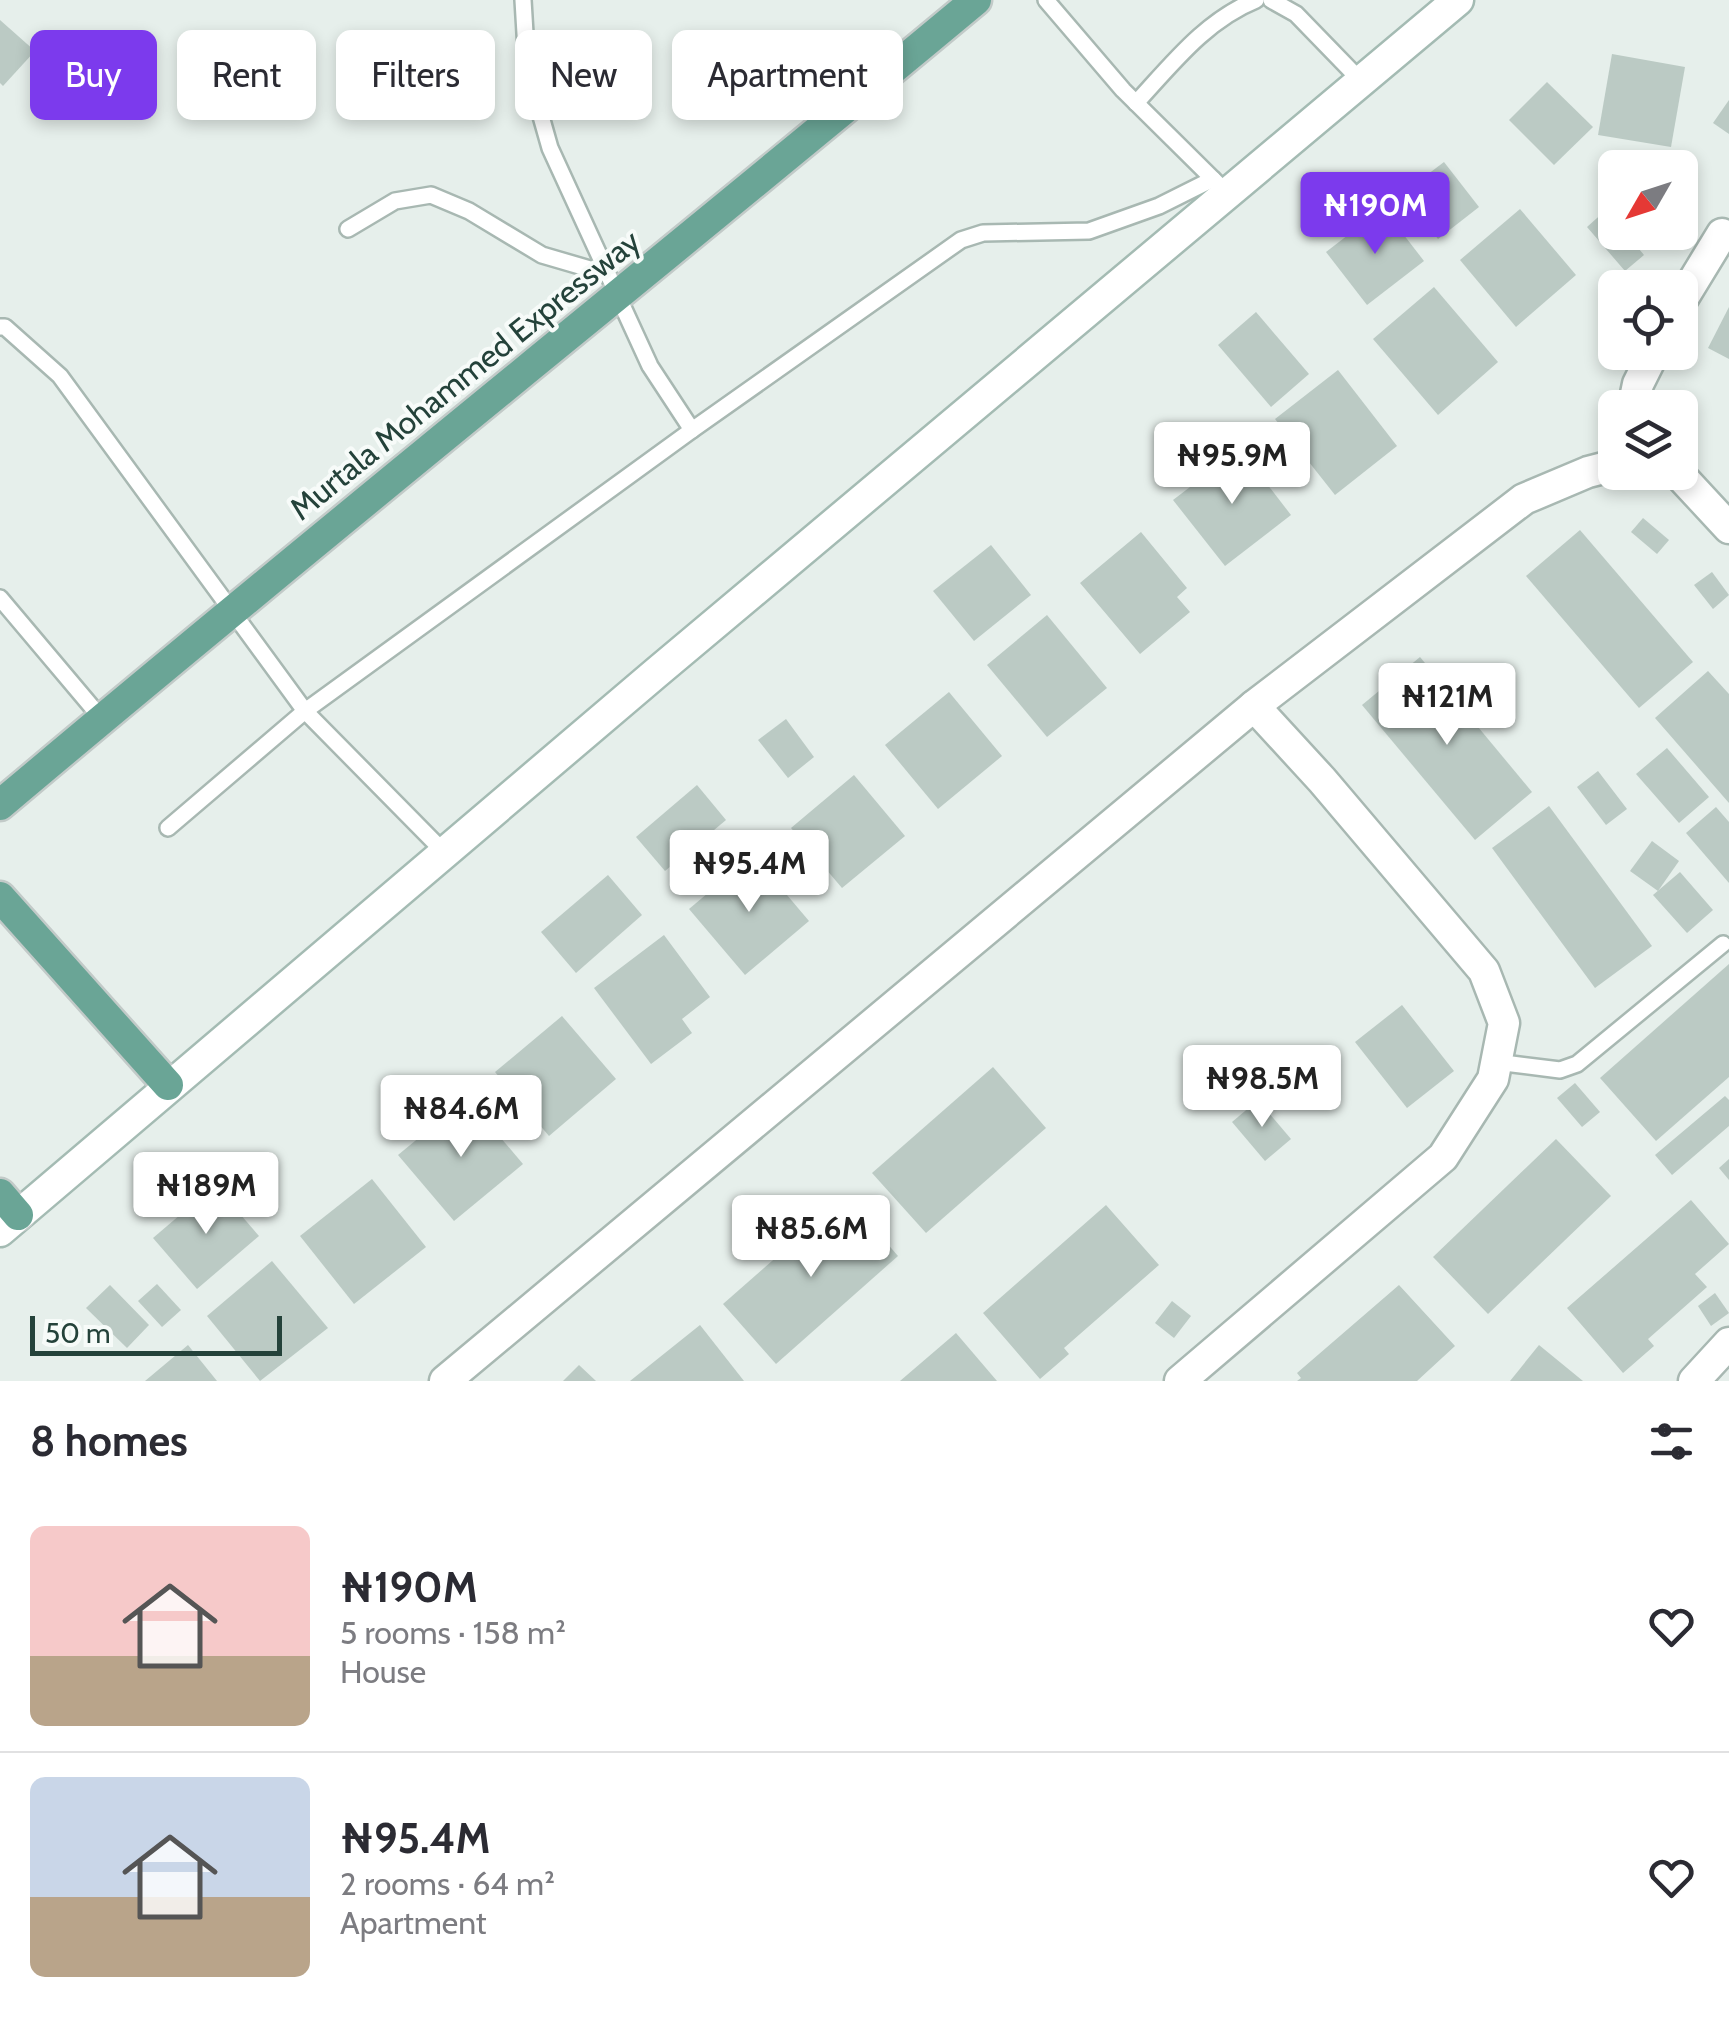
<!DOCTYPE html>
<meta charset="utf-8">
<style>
body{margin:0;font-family:Cabin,sans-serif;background:#f7f7f7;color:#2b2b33;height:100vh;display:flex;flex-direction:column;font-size:38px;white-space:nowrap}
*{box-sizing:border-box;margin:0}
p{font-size:32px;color:#7c7c81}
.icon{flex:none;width:55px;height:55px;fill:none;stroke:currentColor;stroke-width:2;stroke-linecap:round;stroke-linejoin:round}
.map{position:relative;height:1381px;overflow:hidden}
.details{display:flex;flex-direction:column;background:#fff;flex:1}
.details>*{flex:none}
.guide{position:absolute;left:30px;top:30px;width:1000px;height:90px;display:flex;gap:20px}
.needle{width:65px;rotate:231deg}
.tools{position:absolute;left:1598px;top:150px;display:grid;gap:20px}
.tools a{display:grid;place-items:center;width:100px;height:100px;border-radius:15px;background:#fff;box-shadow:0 5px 15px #0003;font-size:50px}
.scale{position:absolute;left:30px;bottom:25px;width:252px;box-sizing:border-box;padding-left:10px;border:5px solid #24423a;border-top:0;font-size:28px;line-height:35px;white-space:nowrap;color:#24423a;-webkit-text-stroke:8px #f7fbf9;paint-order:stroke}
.price{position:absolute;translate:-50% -85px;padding:0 22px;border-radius:10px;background:#fff;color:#222;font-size:32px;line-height:65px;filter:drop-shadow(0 2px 5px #0008)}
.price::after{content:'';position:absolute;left:50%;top:60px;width:30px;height:22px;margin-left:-15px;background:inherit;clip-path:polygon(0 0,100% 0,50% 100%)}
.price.active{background:#7c3aed;color:#fff}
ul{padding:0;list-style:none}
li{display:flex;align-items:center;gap:30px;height:250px;padding:0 30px}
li+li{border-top:2px solid #e1e1e2}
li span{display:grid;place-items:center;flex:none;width:280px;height:200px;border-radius:15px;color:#555}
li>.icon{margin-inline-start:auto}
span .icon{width:120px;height:120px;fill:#fffc;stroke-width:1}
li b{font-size:42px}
h2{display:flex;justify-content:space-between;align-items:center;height:120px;padding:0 30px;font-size:42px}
.pill{padding:0 35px;border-radius:15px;background:#fff;box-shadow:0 5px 15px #0003;font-size:35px;line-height:90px}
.pill.active{background:#7c3aed;color:#fff}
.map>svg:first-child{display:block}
</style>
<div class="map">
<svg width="1729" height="1381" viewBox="0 0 1729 1381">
<rect width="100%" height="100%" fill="#e6efeb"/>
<!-- building -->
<g fill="#bbcac4">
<polygon points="0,20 35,51 3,86 0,83"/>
<polygon points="1612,54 1685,67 1671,147 1598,135"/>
<polygon points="1547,82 1593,127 1554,165 1509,120"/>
<polygon points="1729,100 1729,134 1713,123"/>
<polygon points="1444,162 1479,207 1438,239 1403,193"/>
<polygon points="1383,208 1424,261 1367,305 1326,252"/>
<polygon points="1520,209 1576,275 1516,327 1460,260"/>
<polygon points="1606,210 1615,221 1615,232 1625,232 1644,255 1625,271 1587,227"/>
<polygon points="1434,287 1498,362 1438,415 1373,339"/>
<polygon points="1729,307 1729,359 1708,348"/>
<polygon points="1256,312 1309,374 1271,407 1218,345"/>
<polygon points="1338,370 1397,446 1335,495 1275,419"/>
<polygon points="1240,449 1291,515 1225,566 1173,500"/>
<polygon points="1643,518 1669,540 1657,554 1631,532"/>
<polygon points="1580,530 1693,662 1639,708 1526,576"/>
<polygon points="1141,532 1187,588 1177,597 1190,612 1140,654 1080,583"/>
<polygon points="991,545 1031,595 974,641 933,591"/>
<polygon points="1712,572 1729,595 1713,609 1694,585"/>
<polygon points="1047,615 1107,688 1047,737 987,665"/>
<polygon points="1420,657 1532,792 1475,840 1362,705"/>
<polygon points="1708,671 1729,694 1729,803 1655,718"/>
<polygon points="949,692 1002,756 938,809 885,745"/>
<polygon points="786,719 814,757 788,778 758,740"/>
<polygon points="1667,748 1709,797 1679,823 1636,774"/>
<polygon points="1598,771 1627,809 1606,825 1577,787"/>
<polygon points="854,775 905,836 842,888 791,828"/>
<polygon points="697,785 726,820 665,871 636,837"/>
<polygon points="1549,806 1652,946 1595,988 1492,848"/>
<polygon points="1716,807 1729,822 1729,883 1686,833"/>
<polygon points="1652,841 1679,861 1658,891 1630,871"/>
<polygon points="753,855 809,921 745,975 689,909"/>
<polygon points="1680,872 1713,910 1687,933 1653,895"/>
<polygon points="608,875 642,915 576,973 541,932"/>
<polygon points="664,935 710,997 682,1019 692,1033 651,1064 594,988"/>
<polygon points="1729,964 1729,1077 1656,1141 1600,1078"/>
<polygon points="1402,1005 1454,1071 1407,1108 1355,1042"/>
<polygon points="562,1016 616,1079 549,1136 495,1072"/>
<polygon points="993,1067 1046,1128 926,1233 872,1173"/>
<polygon points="1575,1083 1600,1112 1582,1127 1557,1098"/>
<polygon points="1725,1096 1729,1100 1729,1126 1672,1175 1655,1155"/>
<polygon points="467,1098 523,1164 454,1221 398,1155"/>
<polygon points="1258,1100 1291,1139 1265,1161 1232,1122"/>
<polygon points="1556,1139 1611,1196 1488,1314 1433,1257"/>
<polygon points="1729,1159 1729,1180 1719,1168"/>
<polygon points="372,1179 426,1247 354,1304 300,1236"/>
<polygon points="215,1185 259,1236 197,1289 153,1238"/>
<polygon points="846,1196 898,1256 776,1364 723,1304"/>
<polygon points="1691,1200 1729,1244 1695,1274 1707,1287 1648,1339 1654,1346 1623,1373 1567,1308"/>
<polygon points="1106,1205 1159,1265 1064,1348 1069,1354 1040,1379 983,1313"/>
<polygon points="272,1261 328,1328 260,1381 207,1316"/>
<polygon points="157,1284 181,1310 162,1327 138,1301"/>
<polygon points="110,1285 149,1325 127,1348 86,1308"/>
<polygon points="1399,1285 1455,1346 1417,1381 1297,1381 1301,1378 1297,1373"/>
<polygon points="1715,1293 1729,1313 1711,1326 1698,1306"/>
<polygon points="1172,1301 1191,1316 1174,1338 1155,1323"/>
<polygon points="700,1325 744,1381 630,1381"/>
<polygon points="956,1333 997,1381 900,1381"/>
<polygon points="188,1345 217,1381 145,1381"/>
<polygon points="1539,1345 1583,1381 1510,1381"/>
<polygon points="579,1365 596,1381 563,1381"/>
</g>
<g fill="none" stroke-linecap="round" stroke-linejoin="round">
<defs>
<g id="service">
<polyline points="523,0 527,67 550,148 650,366 692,430"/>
<polyline points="1046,0 1123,90 1217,183"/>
<polyline points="1271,0 1296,14 1361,81"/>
<path d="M1136,103C1172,64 1206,20 1256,0"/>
<polyline points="348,229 395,201 431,195 469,211 542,255 607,274"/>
<polyline points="0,327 5,327 60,376 305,711 445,853"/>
<polyline points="0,598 102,719"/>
<polyline points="168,828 305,711 692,430 961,240 983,233 1089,231 1159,206 1213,179"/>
<polyline points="1496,1062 1560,1070 1577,1064 1723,944"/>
</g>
<g id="minor">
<polyline points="1680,303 1722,234"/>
<polyline points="1633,408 1638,384 1654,352"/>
<polyline points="1677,472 1729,528"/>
<polyline points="445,1381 1254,706 1524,499 1588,472 1615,465"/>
<polyline points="1180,1381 1443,1157 1493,1079 1504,1023 1484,971 1322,780 1254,706"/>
<polyline points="1694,1381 1729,1343"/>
</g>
<polyline id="secondary" points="0,1231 656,673 1458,0"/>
<g id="primary">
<path d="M0,805C322,533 652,270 976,0"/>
<polyline points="0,897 168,1085"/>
<polyline points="0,1194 18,1215"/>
</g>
</defs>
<!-- service casing -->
<use href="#service" stroke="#a8b8b2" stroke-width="20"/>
<!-- minor casing -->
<use href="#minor" stroke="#a8b8b2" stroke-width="35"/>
<!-- secondary casing -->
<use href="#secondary" stroke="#a4bbb3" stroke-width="35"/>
<!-- primary casing -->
<use href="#primary" stroke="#c2cac8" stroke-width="35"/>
<!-- service -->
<use href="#service" stroke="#fff" stroke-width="15"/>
<!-- minor -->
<use href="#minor" stroke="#fff" stroke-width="30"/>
<!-- secondary -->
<use href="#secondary" stroke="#fff" stroke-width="30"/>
<!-- primary -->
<use href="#primary" stroke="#6aa596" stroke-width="30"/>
</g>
<g text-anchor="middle" stroke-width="8" stroke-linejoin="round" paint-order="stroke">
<!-- street labels -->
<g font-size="32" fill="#24423a" stroke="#f7fbf9">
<text transform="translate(465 375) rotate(-39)" y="11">Murtala Mohammed Expressway</text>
</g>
</g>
</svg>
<div class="tools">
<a><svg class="needle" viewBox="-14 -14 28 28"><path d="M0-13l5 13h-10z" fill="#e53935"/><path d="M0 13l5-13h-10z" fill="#7c7c81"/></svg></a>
<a><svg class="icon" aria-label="locate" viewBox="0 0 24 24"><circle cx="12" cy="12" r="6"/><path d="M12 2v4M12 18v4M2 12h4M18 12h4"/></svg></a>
<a><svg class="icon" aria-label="layers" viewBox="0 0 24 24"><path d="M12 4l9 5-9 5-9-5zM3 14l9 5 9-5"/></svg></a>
</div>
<div class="scale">50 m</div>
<b class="price active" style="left:1375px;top:257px">₦190M</b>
<b class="price" style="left:1232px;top:507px">₦95.9M</b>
<b class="price" style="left:1447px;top:748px">₦121M</b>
<b class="price" style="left:749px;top:915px">₦95.4M</b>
<b class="price" style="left:1262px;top:1130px">₦98.5M</b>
<b class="price" style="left:461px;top:1160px">₦84.6M</b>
<b class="price" style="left:206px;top:1237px">₦189M</b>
<b class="price" style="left:811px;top:1280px">₦85.6M</b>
<div class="guide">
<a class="pill active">Buy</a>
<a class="pill">Rent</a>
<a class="pill">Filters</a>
<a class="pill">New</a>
<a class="pill">Apartment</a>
</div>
</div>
<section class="details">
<h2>8 homes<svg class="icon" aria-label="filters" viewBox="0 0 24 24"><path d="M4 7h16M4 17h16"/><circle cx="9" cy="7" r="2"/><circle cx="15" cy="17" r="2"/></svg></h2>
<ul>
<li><span style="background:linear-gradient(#f6c9c9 65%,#b9a48a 0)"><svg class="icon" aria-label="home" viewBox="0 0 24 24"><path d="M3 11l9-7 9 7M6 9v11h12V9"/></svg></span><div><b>₦190M</b><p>5 rooms · 158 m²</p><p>House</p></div><svg class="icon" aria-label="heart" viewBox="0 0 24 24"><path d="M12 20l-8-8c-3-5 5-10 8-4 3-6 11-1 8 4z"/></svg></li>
<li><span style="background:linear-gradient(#c9d6e8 60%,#b9a48a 0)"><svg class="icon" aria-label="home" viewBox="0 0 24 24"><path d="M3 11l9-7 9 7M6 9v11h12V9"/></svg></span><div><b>₦95.4M</b><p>2 rooms · 64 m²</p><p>Apartment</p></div><svg class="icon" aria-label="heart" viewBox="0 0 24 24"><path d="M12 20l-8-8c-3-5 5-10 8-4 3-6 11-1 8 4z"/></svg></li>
</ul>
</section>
